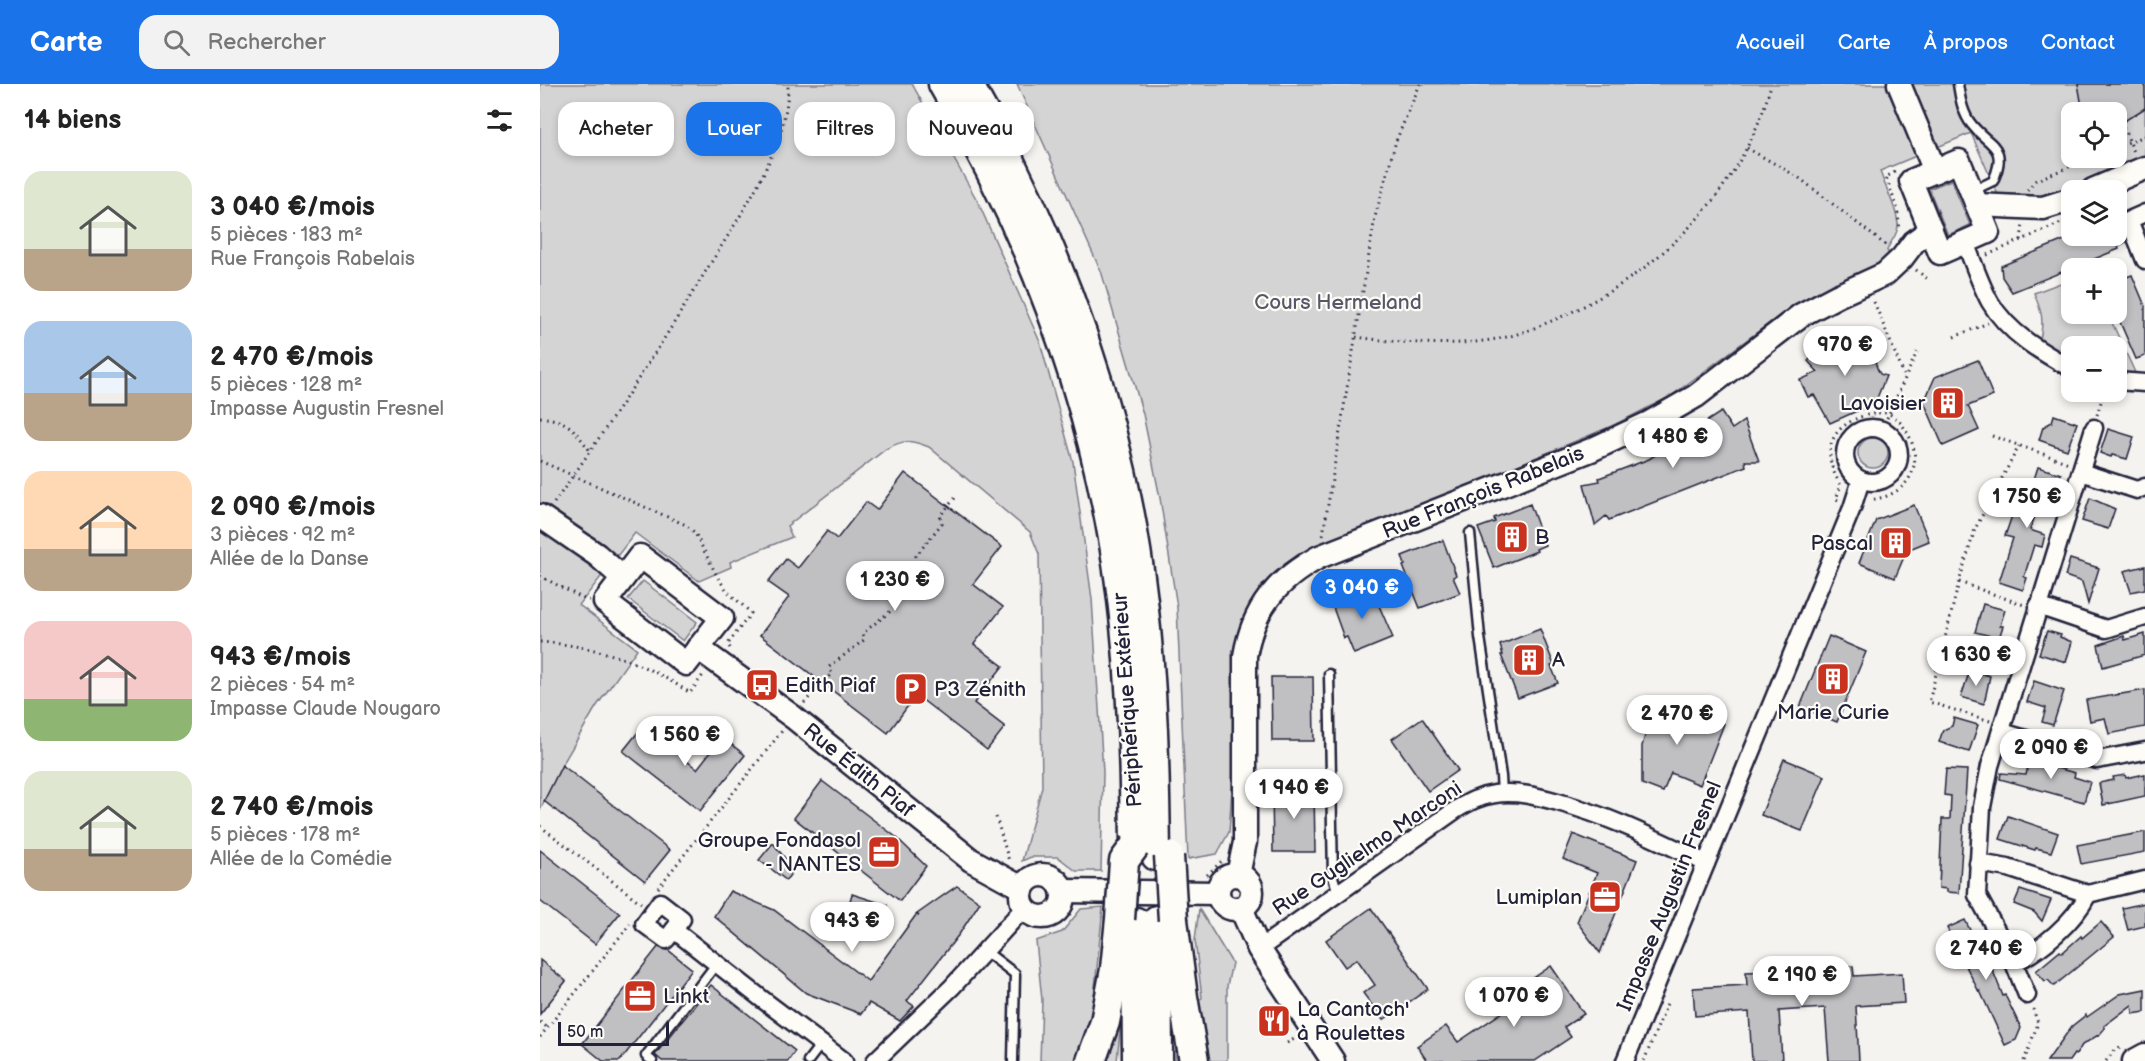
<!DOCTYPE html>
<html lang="fr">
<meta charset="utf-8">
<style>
body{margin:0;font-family:"Balsamiq Sans",sans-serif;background:#f2f2f2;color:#222;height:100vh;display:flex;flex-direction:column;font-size:22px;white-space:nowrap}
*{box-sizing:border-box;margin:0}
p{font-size:20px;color:#767676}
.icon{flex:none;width:33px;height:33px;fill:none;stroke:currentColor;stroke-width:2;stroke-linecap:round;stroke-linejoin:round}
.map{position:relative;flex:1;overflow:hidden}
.details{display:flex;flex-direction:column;background:#fff;width:540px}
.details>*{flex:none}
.hud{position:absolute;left:18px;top:18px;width:570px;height:54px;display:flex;gap:12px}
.tools{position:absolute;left:1521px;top:18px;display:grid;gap:12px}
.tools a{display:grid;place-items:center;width:66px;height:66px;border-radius:12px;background:#fff;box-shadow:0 3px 9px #0003;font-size:30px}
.scale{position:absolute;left:18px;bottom:15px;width:111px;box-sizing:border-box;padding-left:6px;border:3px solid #22223b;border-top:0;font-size:16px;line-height:21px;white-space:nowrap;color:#22223b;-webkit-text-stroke:4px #fdfcf7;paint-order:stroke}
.price{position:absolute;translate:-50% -51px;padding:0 14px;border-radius:21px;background:#fff;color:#222;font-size:20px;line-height:39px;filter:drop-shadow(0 2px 3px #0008)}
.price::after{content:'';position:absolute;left:50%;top:36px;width:18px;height:14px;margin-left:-9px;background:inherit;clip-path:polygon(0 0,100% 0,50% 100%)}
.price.active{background:#1a73e8;color:#fff}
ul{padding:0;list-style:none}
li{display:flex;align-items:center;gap:18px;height:150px;padding:0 24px}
li span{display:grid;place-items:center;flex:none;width:168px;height:120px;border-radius:18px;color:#555}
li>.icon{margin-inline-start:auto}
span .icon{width:72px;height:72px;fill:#fffc;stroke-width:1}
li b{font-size:26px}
h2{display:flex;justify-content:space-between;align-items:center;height:72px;padding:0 24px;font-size:26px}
.pill{padding:0 21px;border-radius:18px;background:#fff;box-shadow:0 3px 9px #0003;font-size:21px;line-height:54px}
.pill.active{background:#1a73e8;color:#fff}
header{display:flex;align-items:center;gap:36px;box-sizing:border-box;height:84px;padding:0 30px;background:#1a73e8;color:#fff}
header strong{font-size:28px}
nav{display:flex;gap:33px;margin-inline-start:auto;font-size:21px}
.search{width:420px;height:54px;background:#f2f2f2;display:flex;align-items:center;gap:15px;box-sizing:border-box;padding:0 21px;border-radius:18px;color:#767676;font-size:22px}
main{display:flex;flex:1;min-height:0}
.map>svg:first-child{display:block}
</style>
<header>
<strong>Carte</strong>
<div class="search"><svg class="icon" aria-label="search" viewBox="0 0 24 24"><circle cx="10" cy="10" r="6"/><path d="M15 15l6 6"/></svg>Rechercher</div>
<nav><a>Accueil</a><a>Carte</a><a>À propos</a><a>Contact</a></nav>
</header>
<main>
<section class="details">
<h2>14 biens<svg class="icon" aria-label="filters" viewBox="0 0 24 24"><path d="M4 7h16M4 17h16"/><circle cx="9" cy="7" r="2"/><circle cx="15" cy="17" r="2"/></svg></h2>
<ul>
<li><span style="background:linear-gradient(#dfe7d0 65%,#b9a48a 0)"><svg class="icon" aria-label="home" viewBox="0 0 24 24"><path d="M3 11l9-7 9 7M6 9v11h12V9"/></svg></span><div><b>3 040 €/mois</b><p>5 pièces · 183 m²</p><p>Rue François Rabelais</p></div></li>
<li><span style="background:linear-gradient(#a9c7e8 60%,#b9a48a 0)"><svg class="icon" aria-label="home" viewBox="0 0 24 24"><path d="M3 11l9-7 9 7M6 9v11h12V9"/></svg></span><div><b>2 470 €/mois</b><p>5 pièces · 128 m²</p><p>Impasse Augustin Fresnel</p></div></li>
<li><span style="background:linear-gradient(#ffd9b3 65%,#b9a48a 0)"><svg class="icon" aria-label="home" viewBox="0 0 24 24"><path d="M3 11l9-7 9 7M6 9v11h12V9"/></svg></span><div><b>2 090 €/mois</b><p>3 pièces · 92 m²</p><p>Allée de la Danse</p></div></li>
<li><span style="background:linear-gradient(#f6c9c9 65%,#8fb573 0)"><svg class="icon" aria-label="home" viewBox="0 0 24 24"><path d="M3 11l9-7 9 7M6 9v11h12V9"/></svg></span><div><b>943 €/mois</b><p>2 pièces · 54 m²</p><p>Impasse Claude Nougaro</p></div></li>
<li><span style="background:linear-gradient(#dfe7d0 65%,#b9a48a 0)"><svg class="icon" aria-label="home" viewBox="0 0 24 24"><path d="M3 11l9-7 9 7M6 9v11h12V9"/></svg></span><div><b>2 740 €/mois</b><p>5 pièces · 178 m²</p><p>Allée de la Comédie</p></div></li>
</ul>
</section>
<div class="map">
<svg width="1605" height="977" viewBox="0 0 1605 977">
<rect width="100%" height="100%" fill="#f4f3ef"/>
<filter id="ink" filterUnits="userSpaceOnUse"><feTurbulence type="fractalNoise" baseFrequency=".0167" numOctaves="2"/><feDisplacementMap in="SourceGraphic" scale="12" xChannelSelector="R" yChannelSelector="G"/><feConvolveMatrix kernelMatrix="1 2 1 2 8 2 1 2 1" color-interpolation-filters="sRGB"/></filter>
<g filter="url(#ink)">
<!-- green -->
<g fill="#d5d4d5" stroke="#7c7b88" stroke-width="1.5" fill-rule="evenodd">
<path d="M0,0H372L438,118L500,258L533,378L552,515L563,688L561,787H536L518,773H491L482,777L502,703L499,470L490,448L389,363C370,356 364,355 346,365L247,442L252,453L190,478L191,483L159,497L95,449L39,521L97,565L56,623L22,681L0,726Z"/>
<path d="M477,0H1605V76L1512,113H1459L1431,49L1340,87C1345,104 1357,123 1358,141C1358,152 1349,158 1347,167L1351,171L1337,184L1255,220L1131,312L1072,342L809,451L725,503L698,550L695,660L689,748L677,770L648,775L637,523L620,414L603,330L562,190ZM1532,28H1576V74H1532Z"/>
<polygon points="1411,96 1430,141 1408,151 1389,105"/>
<path d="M1531,195L1532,230H1568L1598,295L1577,292L1576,262H1532L1531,276L1500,256C1504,235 1502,229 1494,209Z"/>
<circle cx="1333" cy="369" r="15"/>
<polygon points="103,497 157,538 143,557 88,515"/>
<polygon points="563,823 553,923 582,925 577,977 500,977 502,916 496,857 522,848 541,825"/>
<polygon points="659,825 692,879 687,902 687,977 636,977 635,932 662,914 655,856"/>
</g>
<!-- building -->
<g fill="#c0bfc2" stroke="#22223b" stroke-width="1.5">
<polygon points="1538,0 1605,0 1605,24 1578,41 1576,28 1543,28"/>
<polygon points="1534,152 1584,152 1586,158 1578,162 1579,165 1472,208 1462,193 1461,182"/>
<polygon points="1592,191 1605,222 1605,272 1596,275 1576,229 1576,197"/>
<polygon points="1321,251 1326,252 1330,255 1331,266 1337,267 1335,277 1337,284 1340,290 1346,292 1335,319 1290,339 1274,311 1268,313 1260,296 1278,288 1268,277 1281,265 1295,257"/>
<polygon points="1438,276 1453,312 1428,322 1439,346 1403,362 1384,318 1395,293"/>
<polygon points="1181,328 1192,345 1204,337 1219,377 1205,377 1206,382 1069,436 1066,432 1055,441 1044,400 1060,397 1059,394 1109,375"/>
<polygon points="1514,331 1537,339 1527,366 1499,356 1503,343 1512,338"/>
<polygon points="1568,345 1594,353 1587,375 1572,371 1571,373 1560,369"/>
<polygon points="1498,383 1521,390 1511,417 1501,415 1490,446 1505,451 1502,463 1494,461 1484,493 1487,494 1483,506 1459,498 1473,454 1465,452 1475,423 1484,426"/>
<polygon points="365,389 462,463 433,500 463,523 434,560 463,582 434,619 465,643 447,666 376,611 348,649 220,551 249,513 228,498 246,475 258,484 287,447 297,455 326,418 337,426"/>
<polygon points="1550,414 1575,425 1568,445 1542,437"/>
<polygon points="990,420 1005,461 996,465 997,467 954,484 938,444 955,438 954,434"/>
<polygon points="1374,421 1389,457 1367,466 1355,494 1319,479 1336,436"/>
<polygon points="903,456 916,491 913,493 920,509 880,524 863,482 865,481 862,472"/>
<polygon points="1530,475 1559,484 1548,520 1542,498 1525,492"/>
<polygon points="1605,482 1605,505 1591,508 1584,487"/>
<polygon points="831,503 853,554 814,570 807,553 804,554 791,518"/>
<polygon points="1443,520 1465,526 1460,542 1463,542 1459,554 1435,548"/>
<polygon points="1000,545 1014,581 1011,582 1018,599 978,614 961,571 963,571 960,561"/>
<polygon points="1507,547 1521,551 1520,553 1532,558 1526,578 1499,570"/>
<polygon points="1605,550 1605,571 1563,583 1558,561 1584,552 1585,556"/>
<polygon points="1289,552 1326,568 1297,638 1260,623"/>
<polygon points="1430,586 1450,592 1444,620 1421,613"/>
<polygon points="731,593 773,593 774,657 732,657"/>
<polygon points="1494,597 1524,607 1513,641 1502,638 1506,624 1487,618"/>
<polygon points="1605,606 1605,643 1569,650 1565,634 1550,637 1546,616"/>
<polygon points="1115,617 1146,630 1148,626 1184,640 1160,701 1131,689 1123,708 1102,700 1102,662"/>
<polygon points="882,634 918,686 888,707 852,655"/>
<polygon points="1414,634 1438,641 1429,668 1399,658 1403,646 1412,642"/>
<polygon points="103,642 157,685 182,653 205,671 160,727 83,667"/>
<polygon points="1497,669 1508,673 1506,681 1535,689 1534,693 1550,698 1544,718 1460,695 1461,689 1486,691 1488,682 1492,683"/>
<polygon points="1244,675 1285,692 1262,747 1221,731"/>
<polygon points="22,681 130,766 105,797 4,717"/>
<polygon points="1406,685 1427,686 1419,809 1407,808 1407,805 1399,804 1402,735 1410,735 1411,712 1404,711"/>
<polygon points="1605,690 1605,712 1563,721 1559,699 1574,696 1573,693 1585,691 1586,694"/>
<polygon points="282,697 356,753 386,782 360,817 254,734"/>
<polygon points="774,704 775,768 733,768 732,705"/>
<polygon points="1468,732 1518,749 1511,768 1496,764 1495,766 1460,755"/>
<polygon points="1605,748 1605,768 1541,780 1537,761"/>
<polygon points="1033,750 1097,776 1060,869 1037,838 1057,789 1023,775"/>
<polygon points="233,759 254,786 246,796 219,776"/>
<polygon points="0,766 80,829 55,860 0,817"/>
<polygon points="417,802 440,818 420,849 367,917 374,922 360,937 329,919 321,930 266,909 174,832 190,807 234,826 328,897 376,831 379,832 377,830"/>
<polygon points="1480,806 1511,816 1502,837 1494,828 1474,820"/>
<polygon points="312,810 347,821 332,836 307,827"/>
<polygon points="1605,819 1605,842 1588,846 1582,824"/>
<polygon points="831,824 888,905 843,936 823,909 835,901 817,875 805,883 786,856"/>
<polygon points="1425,836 1434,854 1436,853 1447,872 1463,912 1465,911 1481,944 1476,956 1465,961 1440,907 1439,908 1407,844"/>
<polygon points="1561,838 1574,853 1514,902 1508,896 1505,897 1496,887 1520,867 1522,869 1541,852 1542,854"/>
<polygon points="118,863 128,866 152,885 80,977 63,977 42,960"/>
<polygon points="0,876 26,897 0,930"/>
<polygon points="1011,882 1044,930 1024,943 1031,953 995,977 887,977 877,962 906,942 918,958 988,911 982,902"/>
<polygon points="1313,882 1314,892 1362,889 1364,919 1316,922 1319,977 1289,977 1285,924 1239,927 1242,977 1212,977 1209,928 1155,932 1153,904 1207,901 1206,888 1233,887 1233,899 1287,896 1287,883"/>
<polygon points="171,901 255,967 248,977 122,977 115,971"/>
<polygon points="1605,905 1605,928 1593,930 1592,921 1564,942 1565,944 1560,950 1542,961 1536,971 1534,970 1529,977 1507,977 1532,942 1546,931 1547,933 1580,910"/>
</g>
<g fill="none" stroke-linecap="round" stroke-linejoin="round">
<defs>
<g id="lane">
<path d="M1418,0C1420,13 1422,26 1429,37C1446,62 1470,59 1453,97L1432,107"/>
<polyline points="930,449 940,553 961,692 962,709"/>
<polyline points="789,590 793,793 798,809"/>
<polyline points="445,867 475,890 473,977"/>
<polyline points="112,977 106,972 177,879"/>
<polyline points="268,977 281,960"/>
</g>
<g id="street">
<polyline points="1605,129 1589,136 1605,176"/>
<path d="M1425,158C1433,178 1440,200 1450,218C1468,249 1501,268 1532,285"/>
<polyline points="1576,297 1605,299"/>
<circle cx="1332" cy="371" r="27"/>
<polyline points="1541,388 1597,406 1605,403"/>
<polyline points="1498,522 1566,545 1605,533"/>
<polyline points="1462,648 1557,676 1605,667"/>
<polyline points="1438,779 1468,784 1548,810 1605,796"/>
<polygon points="120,818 142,835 126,856 104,840"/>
<polyline points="134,846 222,915 304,977"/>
<path d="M719,865L917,725C929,718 940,712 955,710C976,707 997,712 1018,718C1072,733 1115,755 1166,779"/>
<path d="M1474,879C1501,866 1535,837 1548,810"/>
<polyline points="1487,911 1474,879 1437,811 1442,723 1450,682 1554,344"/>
<polyline points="335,977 412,903 484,824"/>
<polyline points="1085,977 1312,424 1321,396"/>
</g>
<g id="secondary">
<polyline points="1359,0 1395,87"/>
<polygon points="1419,77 1448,148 1400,169 1371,97"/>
<polyline points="1553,106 1605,84"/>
<polyline points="1437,121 1503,124 1532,115"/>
<polyline points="0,432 57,471 83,494"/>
<polygon points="100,472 182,534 146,580 65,518"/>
<polyline points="158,564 253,633 431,776 482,804"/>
<circle cx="695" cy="808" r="17"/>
<path d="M698,791L705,758V572C713,524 737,496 779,473L1051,366L1109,339L1156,312L1261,231L1297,212L1345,190L1362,174L1374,158L1391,146"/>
<circle cx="502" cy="812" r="21"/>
<polyline points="522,807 678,809"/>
<polyline points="701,824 719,865 793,977"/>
<polyline points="1594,977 1605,971"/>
</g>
<g id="highway">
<path d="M403,0C487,142 546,297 574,460C591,560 594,661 595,762"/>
<path d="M428,0C520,159 582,335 603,517C613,602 615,687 616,772"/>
<polyline points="617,836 618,977"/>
<polyline points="633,836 643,913 654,977"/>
<polyline points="596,838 597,977"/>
<polyline points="551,977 565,938 575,885 580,835"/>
</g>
</defs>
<!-- lane casing -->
<use href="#lane" stroke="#22223b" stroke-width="13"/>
<!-- street casing -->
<use href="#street" stroke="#22223b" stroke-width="21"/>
<!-- secondary casing -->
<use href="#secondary" stroke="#22223b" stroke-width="27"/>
<!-- highway casing -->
<use href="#highway" stroke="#22223b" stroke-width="33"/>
<!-- path -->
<g stroke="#22223b" stroke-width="3" stroke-dasharray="1.5 4.5" stroke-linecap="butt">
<polyline points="1576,27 1595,70"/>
<polyline points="1576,63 1605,52"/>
<polyline points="1207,64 1258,93 1348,163"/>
<polyline points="1355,88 1346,93 1357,124 1360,145"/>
<polyline points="1487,106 1496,96 1552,74"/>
<polyline points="1481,156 1483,140"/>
<polyline points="1447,171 1521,139"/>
<polyline points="1376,186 1389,196"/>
<polyline points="1334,218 1364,291"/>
<path d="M816,253C860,259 913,263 957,255C975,252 992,245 1009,238C1111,197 1204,109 1231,0"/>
<polyline points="1414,253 1448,239"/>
<polyline points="1557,331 1563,311"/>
<path d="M0,333C30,337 33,344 50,367"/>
<polyline points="1342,345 1377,268"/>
<polyline points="1452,352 1529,379"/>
<polyline points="0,377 146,441 155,449 178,494 188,508 211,529 188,560 190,564"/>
<path d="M1298,416L1296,415L1301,401C1280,370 1289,341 1327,331C1333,330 1343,327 1349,330C1358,334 1364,343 1368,350C1381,373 1375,400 1349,411C1344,414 1337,414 1331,416"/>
<path d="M14,419C67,344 117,268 164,190C197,136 249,64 248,0"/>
<polyline points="783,451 835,133 856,57 880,0"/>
<polyline points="0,492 44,515 49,516"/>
<polyline points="1419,498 1484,521"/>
<path d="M0,558C58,562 102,577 150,609L163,591"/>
<polyline points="264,619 292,589 289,583 324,556 323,549 357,522 356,515 378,479 376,472 402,439 400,432 415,414"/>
<polyline points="1450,637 1389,618 1419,498 1435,445 1479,362"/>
<polyline points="456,733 469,777"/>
<polyline points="0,742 101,819"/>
<polyline points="667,791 684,775"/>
<polyline points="118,804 242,647"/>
<polyline points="0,938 8,944"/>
<polyline points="0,953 90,840"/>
<polyline points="747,959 756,954"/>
<polyline points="1104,977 1128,917"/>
<polyline points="1484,977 1498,939 1493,925"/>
<polyline points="1566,977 1574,967 1582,963"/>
</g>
<!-- lane -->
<use href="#lane" stroke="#fdfcf7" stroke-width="8"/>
<!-- street -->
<use href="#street" stroke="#fdfcf7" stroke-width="16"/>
<!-- secondary -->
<use href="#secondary" stroke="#fdfcf7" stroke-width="22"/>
<!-- highway -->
<use href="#highway" stroke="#fdfcf7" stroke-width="28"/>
<defs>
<g id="highway-bridge">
<polyline points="629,772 633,836"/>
<polyline points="580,835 584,777 595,762"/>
</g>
</defs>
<!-- highway-bridge casing -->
<use href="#highway-bridge" stroke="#22223b" stroke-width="33" stroke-linecap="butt"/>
<!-- highway-bridge -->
<use href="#highway-bridge" stroke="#fdfcf7" stroke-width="28"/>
</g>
</g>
<!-- icons -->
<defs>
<symbol id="building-square" viewBox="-11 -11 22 22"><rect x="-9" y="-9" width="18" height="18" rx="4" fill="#c8321e" stroke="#fdfcf7"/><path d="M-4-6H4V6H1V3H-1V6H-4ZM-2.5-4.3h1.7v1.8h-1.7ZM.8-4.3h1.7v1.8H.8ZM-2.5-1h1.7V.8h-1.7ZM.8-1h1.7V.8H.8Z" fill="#fff"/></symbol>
<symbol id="bus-square" viewBox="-11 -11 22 22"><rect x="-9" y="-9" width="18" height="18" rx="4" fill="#c8321e" stroke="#fdfcf7"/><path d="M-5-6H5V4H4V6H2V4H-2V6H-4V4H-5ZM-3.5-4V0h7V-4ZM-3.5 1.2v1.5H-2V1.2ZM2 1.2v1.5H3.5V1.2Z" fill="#fff"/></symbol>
<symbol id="parking-square" viewBox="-11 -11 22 22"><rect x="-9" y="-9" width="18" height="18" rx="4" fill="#c8321e" stroke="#fdfcf7"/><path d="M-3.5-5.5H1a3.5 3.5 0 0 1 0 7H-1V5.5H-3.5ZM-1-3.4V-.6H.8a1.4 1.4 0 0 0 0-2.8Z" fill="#fff"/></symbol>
<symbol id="office-square" viewBox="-11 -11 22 22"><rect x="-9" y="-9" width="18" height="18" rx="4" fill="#c8321e" stroke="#fdfcf7"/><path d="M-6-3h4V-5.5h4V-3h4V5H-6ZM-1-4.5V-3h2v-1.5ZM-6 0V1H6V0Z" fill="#fff"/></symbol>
<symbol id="restaurant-square" viewBox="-11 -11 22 22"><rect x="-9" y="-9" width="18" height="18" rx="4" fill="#c8321e" stroke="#fdfcf7"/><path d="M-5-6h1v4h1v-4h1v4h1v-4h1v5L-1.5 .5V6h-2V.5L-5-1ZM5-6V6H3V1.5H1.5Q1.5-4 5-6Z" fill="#fff"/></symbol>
</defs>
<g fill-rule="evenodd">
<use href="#building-square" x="1389" y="300" width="38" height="38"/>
<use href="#building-square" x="953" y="434" width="38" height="38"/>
<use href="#building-square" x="1337" y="440" width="38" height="38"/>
<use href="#building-square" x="970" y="557" width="38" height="38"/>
<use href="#building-square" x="1274" y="576" width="38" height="38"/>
<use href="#bus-square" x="203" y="582" width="38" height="38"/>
<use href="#parking-square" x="352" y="586" width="38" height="38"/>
<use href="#office-square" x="325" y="749" width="38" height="38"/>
<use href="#office-square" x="1046" y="794" width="38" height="38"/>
<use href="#office-square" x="81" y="893" width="38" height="38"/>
<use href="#restaurant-square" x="715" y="918" width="38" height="38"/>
</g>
<g text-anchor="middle" stroke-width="4.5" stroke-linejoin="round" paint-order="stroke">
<!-- park labels -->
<g font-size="21" fill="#585769" stroke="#fdfcf7">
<text x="798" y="225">Cours Hermeland</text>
</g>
<!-- poi labels -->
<g font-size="21" fill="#22223b" stroke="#fdfcf7" text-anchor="start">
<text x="1385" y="326" text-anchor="end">Lavoisier</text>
<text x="995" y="460">B</text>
<text x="1333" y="466" text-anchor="end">Pascal</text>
<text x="1012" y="583">A</text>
<text x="245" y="608">Edith Piaf</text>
<text x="394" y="612">P3 Zénith</text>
<text x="1293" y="635" text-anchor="middle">Marie Curie</text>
<text x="321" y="763" text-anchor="end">Groupe Fondasol<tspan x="321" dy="24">- NANTES</tspan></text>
<text x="1042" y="820" text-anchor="end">Lumiplan</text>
<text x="123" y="919">Linkt</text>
<text x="757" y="932">La Cantoch'<tspan x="757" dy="24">à Roulettes</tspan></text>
</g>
<!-- street labels -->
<g font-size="21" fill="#22223b" stroke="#fdfcf7">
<text transform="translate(943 408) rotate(-22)" y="7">Rue François Rabelais</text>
<text transform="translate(587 616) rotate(-94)" y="7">Périphérique Extérieur</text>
<text transform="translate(319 686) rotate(39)" y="7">Rue Édith Piaf</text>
<text transform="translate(827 764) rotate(-34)" y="7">Rue Guglielmo Marconi</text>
<text transform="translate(1129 812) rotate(-68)" y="7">Impasse Augustin Fresnel</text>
</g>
</g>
</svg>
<div class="tools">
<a><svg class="icon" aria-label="locate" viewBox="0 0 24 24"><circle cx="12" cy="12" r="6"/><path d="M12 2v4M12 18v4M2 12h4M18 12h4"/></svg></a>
<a><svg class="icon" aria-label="layers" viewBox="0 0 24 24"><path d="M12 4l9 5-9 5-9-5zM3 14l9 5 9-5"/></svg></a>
<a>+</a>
<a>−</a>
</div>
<div class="scale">50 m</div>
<b class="price" style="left:1305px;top:293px">970 €</b>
<b class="price" style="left:1133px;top:385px">1 480 €</b>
<b class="price" style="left:1487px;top:445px">1 750 €</b>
<b class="price" style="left:355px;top:528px">1 230 €</b>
<b class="price active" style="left:822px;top:536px">3 040 €</b>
<b class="price" style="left:1436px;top:603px">1 630 €</b>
<b class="price" style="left:1137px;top:662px">2 470 €</b>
<b class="price" style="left:145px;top:683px">1 560 €</b>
<b class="price" style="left:1511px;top:696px">2 090 €</b>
<b class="price" style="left:754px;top:736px">1 940 €</b>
<b class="price" style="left:312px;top:869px">943 €</b>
<b class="price" style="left:1446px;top:897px">2 740 €</b>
<b class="price" style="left:1262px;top:923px">2 190 €</b>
<b class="price" style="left:974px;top:944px">1 070 €</b>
<div class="hud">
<a class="pill">Acheter</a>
<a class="pill active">Louer</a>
<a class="pill">Filtres</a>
<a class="pill">Nouveau</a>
</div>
</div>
</main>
